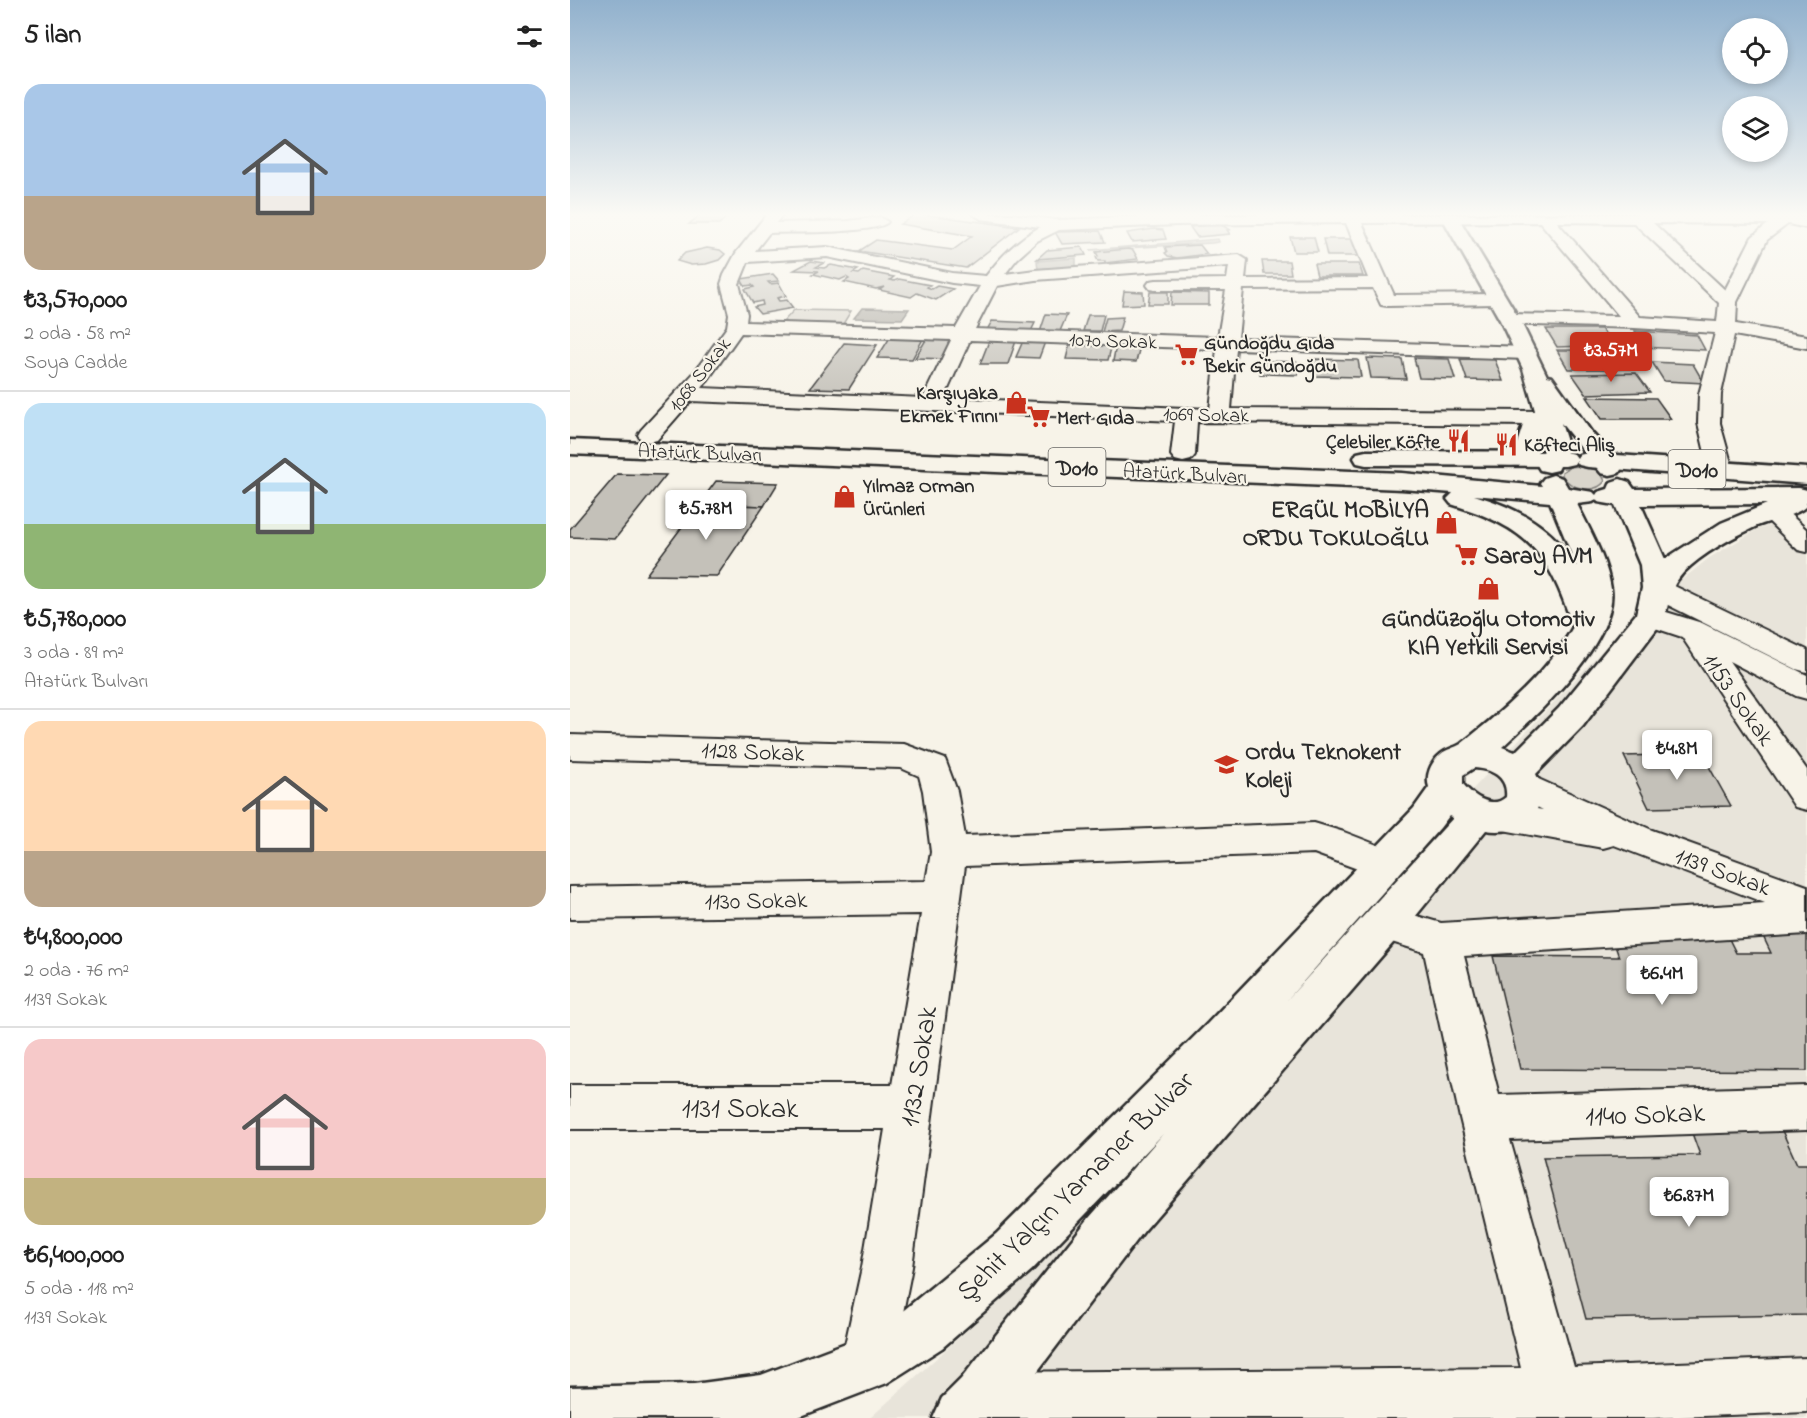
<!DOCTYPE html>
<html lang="tr">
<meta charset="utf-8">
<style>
body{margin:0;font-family:"Indie Flower",sans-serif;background:#f2f2f2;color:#222;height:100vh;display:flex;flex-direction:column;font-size:22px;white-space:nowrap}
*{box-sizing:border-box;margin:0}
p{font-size:20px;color:#767676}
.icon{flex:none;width:33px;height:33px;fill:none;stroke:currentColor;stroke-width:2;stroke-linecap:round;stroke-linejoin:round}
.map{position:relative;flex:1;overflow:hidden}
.sheet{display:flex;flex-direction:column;background:#fff;width:570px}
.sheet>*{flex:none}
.tools{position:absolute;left:1152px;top:18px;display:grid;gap:12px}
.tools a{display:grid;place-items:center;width:66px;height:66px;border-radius:50%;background:#fff;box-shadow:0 3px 9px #0003;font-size:30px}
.price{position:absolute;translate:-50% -51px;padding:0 14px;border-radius:6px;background:#fff;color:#222;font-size:20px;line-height:39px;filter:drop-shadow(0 2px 3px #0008)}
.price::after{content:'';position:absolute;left:50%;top:36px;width:18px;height:14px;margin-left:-9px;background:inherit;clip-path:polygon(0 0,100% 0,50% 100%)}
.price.current{background:#c8321e;color:#fff}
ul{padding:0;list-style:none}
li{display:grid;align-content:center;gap:12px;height:318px;padding:0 24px}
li+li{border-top:2px solid #e0e0e0}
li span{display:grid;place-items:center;height:186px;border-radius:18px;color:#555}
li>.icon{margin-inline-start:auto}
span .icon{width:108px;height:108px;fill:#fffc;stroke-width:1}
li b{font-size:26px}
h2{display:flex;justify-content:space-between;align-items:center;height:72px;padding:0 24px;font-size:26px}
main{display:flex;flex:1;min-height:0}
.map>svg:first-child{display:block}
</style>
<main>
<section class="sheet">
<h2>5 ilan<svg class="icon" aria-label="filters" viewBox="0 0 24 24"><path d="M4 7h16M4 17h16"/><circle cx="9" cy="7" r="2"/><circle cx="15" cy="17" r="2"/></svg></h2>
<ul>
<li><span style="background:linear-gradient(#a9c7e8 60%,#b9a48a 0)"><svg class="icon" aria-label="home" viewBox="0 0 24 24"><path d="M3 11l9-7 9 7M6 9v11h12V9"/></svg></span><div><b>₺3,570,000</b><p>2 oda · 58 m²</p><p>Soya Cadde</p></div></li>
<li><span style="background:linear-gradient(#bfe0f5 65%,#8fb573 0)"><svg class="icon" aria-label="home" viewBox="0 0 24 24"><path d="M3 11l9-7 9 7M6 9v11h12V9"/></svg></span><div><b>₺5,780,000</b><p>3 oda · 89 m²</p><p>Atatürk Bulvarı</p></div></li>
<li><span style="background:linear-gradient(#ffd9b3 70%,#b9a48a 0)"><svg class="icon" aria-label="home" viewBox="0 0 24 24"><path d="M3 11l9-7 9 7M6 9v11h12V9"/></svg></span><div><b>₺4,800,000</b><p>2 oda · 76 m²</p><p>1139 Sokak</p></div></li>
<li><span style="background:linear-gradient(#f6c9c9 75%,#c2b280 0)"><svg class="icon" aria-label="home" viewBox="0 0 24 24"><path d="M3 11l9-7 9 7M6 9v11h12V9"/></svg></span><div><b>₺6,400,000</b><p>5 oda · 118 m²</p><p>1139 Sokak</p></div></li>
</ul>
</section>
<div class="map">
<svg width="1237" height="1418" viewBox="0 0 1237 1418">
<rect width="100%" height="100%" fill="#f7f3e8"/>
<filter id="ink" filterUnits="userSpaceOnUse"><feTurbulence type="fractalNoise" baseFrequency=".0167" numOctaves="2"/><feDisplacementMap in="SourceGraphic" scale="12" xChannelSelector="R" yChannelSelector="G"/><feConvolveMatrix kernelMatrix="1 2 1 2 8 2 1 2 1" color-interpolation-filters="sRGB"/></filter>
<g filter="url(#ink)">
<!-- built -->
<polygon fill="#e8e4da" points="1221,520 1237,536 1237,1418 300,1418 402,1326 1055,626 1139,558 1188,529"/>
<!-- green -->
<g fill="#dad6cc" stroke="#82807c" stroke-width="1.5">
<polygon points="224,310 281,311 273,324 213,322"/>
<path d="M1000,467C1013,465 1030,467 1035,481C1025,495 999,489 992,475V472Z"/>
</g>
<!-- water -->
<g fill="#afaca4" stroke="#7a7874" stroke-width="1.5">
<polygon points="648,239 649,242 642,243 520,250"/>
<polygon points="506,258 506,266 468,269 467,261"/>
<polygon points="292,308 339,309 332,319 284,318"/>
</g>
<!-- building -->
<g fill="#c4c1b9" stroke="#2b2b2b" stroke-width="1.5">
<polygon points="131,214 160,214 149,224 119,224"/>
<polygon points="346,214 367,216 449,227 396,268 289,251 306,240 383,250 402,236 330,224"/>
<polygon points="649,224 661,230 657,230 660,234 627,237 620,227"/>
<polygon points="584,229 593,230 596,239 562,242 557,233"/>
<polygon points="530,231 535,242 492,244 485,232"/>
<polygon points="720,237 744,237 748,252 724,252"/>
<polygon points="753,239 784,239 789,256 757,256"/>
<polygon points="630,245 637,254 607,258 598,256 595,253 597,252 595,247"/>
<polygon points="512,247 516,255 467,259 477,250"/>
<polygon points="137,248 150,250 155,254 149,260 136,264 121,265 107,261 115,253"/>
<polygon points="558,249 563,250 568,259 535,263 535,261 528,261 526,257 528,256 526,252"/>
<polygon points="241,261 254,263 246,267 254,268 261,265 288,270 283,273 289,274 293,271 324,277 320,280 324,281 329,279 360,285 357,287 362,289 367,286 383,289 366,300 347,293 341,297 309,290 314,287 306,289 274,282 279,279 276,277 270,280 243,274 249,271 224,270"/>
<polygon points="692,261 719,261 721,274 694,274"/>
<polygon points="744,264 789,264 793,276 747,276"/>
<polygon points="203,274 209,281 198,282 200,284 209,283 216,296 207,298 209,301 217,300 223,308 190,314 184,307 193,305 192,301 183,303 175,289 184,287 182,285 175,286 171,279"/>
<polygon points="554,291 573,292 574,304 552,305"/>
<polygon points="580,292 598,292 598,304 578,304"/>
<polygon points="602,292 639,293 639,305 601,305"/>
<polygon points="476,314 497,315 490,331 470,332"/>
<polygon points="518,315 534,315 530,331 513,331"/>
<polygon points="553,317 549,331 532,332 536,318"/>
<polygon points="422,321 465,323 461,331 417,330"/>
<polygon points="976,329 1031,329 1046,345 987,347"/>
<polygon points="1065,331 1127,335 1135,350 1071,347"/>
<polygon points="357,338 388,339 378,359 345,358"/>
<polygon points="319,339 353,339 342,359 307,358"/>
<polygon points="419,341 446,341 438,364 410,364"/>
<polygon points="453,341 475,342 469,358 446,357"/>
<polygon points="274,343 307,345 279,389 240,388"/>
<polygon points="500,343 542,344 538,360 496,359"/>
<polygon points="546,345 570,346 566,362 543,361"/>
<polygon points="987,350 1048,350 1065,369 998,369"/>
<polygon points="797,358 832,359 836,379 801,378"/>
<polygon points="844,358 879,359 885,379 849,378"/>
<polygon points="741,359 788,360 791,377 743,376"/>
<polygon points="890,359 925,360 933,381 897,380"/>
<polygon points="690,361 727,362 728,375 690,374"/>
<polygon points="1082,362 1123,364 1134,383 1094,381"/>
<polygon points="1066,373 1080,392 1016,394 1002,374"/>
<polygon points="1017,397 1086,398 1101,419 1032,419"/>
<polygon points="47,474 96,475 45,539 0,537 0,529"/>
<polygon points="146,481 208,483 194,506 129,504"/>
<polygon points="129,504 194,506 147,576 76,575"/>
<polygon points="1132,754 1161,806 1079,808 1054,756"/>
<polygon points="1191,932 1237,932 1237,1071 950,1069 923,956 1049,957 1042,937 1158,937 1166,953 1201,953"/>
<polygon points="1209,1124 1227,1164 1237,1164 1237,1315 1016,1319 973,1157 1130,1155 1119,1125"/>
</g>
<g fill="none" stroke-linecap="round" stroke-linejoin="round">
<defs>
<g id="minor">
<path d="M197,214H213L206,223L278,221L310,217L318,222C307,234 219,232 199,233L185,251L257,247L382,273L416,276C431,256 448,239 470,227L411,219L403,214H443L486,220L607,215L1215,214L1237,218V228L1218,224L1197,240L1167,302L1166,324L1237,336V348L1164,335L1151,394L1150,423L1163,470L1159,475L1151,477L1143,475L1139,470L1128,423L1129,394L1145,333L1064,328L933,324L931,320L933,316L940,314L1049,316L970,222L792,223L824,295L927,294L933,295L936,299L933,303L927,304L817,306L811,305L803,288L673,289L668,338L957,347L964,349L967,353L964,357L957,359L666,349L661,409L976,411L984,413L987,418L984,423L976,425L627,422L625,455L621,460L613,462L605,460L601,455L605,421L121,401L87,440L79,442L71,440L68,435L71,430L123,374L157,327L159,314L151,284L154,275L166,253ZM987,222L1064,223L1149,303L1147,322L1070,317ZM776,223L798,278L675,279L677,260L669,255L465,270L435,274L447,259L467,241L489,230L607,225ZM1083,223L1198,224L1182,237L1155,290ZM257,257L382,283L410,286L386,328L176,322L177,314L169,284L178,262ZM659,266L657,279L586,280L580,281L577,285L580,289L586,290H656L648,337L405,329L427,286L465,280ZM171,333L381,340L353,398L132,388ZM400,340L647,349L640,409L374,398Z"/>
<polygon points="1202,503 1211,506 1237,530 1237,552 1228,550 1193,516 1189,511 1193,506"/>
<polygon points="1086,579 1096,582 1237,650 1237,672 1226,669 1076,594 1072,588 1076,582"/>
<polygon points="1080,607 1132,623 1237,675 1237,699 1226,696 1159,661 1237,770 1237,810 1225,807 1112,637 1070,623 1066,616 1070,609"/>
<polygon points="0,735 334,744 375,759 387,791 395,836 744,823 774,832 828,853 833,864 828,875 815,879 744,853 395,866 342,1267 323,1363 316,1382 297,1389 278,1382 271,1363 292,1267 315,1129 0,1129 0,1085 322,1085 351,914 0,919 0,887 356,881 361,852 353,791 349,776 331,768 0,759"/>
<polygon points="955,773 1082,830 1237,886 1237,934 894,956 929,1095 1237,1086 1237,1130 940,1140 1004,1367 1237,1358 1237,1412 1083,1418 392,1418 384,1399 392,1380 411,1372 951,1368 890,1118 854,952 802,936 797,924 802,912 816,907 871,923 1195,903 1044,845 1033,848 911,826 906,816 911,806 923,802 973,810 943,795 938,786 943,777"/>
</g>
<path id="major" d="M870,214H886L950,320L977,376L982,377L1022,433L1049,463L1052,468L1049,473L1040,475L1031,473L991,423L999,448L988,470L979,472L970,470L967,465L975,448L973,440C967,460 949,469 928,464L925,459L928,454L946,447L953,425L966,414L953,369L930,320Z"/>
<g id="highway">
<path d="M0,440L832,473L972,486L970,483L974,478L983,475L992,478L998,488L1023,492L1026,495L1028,492L1038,489L1041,482L1050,479L1059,482L1064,489L1229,488L1237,490V502H1235L1237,505C1231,514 1199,521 1187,526C1162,538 1132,553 1113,573C1095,593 1102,605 1091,623L1013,726L966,774C984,808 951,837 916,830L836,928L574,1231L432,1418H363L372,1398L391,1379L519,1218L593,1134L462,1270L372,1348L317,1383L226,1418H0V1387L124,1384L191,1375L281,1341L334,1310L426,1234L638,1023L844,808L859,787C855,776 861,762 871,754C876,749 885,748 891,744C932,712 978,672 1003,627C978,551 958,528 881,504L877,499L883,493L832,489L0,454ZM904,495L980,502L1007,567C983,527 948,508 904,495ZM1026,499L1028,502L1045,505L1070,565L1072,588L1066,614L989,708L945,752L932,747C967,715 1048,641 1041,589C1037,560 1020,530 1007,504L1023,502ZM1197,504L1151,523L1095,559L1071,505ZM904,768C922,769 938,777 936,797C922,810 903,796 893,784V775ZM879,816L883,818L715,1002L870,828Z"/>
<polygon points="796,451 995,452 1004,454 1007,458 1009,455 1018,453 1237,468 1237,484 1018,467 1009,465 1006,461 1004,464 995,466 796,465 787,463 784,458 787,453"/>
</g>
</defs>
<!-- minor casing -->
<use href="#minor" stroke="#2b2b2b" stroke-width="4"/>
<!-- major casing -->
<use href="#major" stroke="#2b2b2b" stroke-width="5"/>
<!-- highway casing -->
<use href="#highway" stroke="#2b2b2b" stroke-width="5"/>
<!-- minor -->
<use href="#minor" fill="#f7f3e8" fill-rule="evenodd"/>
<!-- major -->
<use href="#major" fill="#f7f3e8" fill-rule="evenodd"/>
<!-- highway -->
<use href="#highway" fill="#f7f3e8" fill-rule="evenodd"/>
</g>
</g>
<!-- sky -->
<linearGradient id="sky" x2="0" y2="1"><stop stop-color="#91b1cd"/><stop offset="0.52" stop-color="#fbfaf5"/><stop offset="1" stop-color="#fbfaf5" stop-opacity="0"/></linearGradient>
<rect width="1237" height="413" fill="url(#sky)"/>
<!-- icons -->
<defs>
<symbol id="supermarket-bare" viewBox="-9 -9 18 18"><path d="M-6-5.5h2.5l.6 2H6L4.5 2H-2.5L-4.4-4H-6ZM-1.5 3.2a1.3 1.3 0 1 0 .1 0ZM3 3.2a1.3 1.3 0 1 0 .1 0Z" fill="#c8321e" stroke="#f7f3e8" stroke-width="2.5" paint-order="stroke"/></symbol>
<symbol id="shop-bare" viewBox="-9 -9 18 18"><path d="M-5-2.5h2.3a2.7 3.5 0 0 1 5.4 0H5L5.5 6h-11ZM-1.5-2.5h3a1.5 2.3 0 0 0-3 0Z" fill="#c8321e" stroke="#f7f3e8" stroke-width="2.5" paint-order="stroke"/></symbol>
<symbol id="restaurant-bare" viewBox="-9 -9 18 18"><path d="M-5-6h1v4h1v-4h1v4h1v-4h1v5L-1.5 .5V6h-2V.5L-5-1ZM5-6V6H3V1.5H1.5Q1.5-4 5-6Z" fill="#c8321e" stroke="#f7f3e8" stroke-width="2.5" paint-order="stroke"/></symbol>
<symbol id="school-bare" viewBox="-9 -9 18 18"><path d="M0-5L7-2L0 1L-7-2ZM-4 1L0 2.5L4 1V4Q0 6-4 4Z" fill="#c8321e" stroke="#f7f3e8" stroke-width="2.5" paint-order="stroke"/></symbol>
</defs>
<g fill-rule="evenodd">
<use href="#supermarket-bare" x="600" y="338" width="33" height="33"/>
<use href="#shop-bare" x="430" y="386" width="33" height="33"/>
<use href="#supermarket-bare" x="452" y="400" width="33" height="33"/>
<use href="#restaurant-bare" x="872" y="424" width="33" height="33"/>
<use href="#restaurant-bare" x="920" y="428" width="33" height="33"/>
<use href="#shop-bare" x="258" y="480" width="33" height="33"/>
<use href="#shop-bare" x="860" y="506" width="33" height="33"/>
<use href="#supermarket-bare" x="880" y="538" width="33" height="33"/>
<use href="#shop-bare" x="902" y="572" width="33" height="33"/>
<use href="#school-bare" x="640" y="748" width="33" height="33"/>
</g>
<g text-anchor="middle" stroke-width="4.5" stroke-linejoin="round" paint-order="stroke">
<!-- far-street labels -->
<g font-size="20" fill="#2b2b2b" stroke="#f7f3e8">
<text transform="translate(543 340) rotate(2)" y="7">1070 Sokak</text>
<text transform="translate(129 374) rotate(-52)" y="7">1068 Sokak</text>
<text transform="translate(636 414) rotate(1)" y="7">1069 Sokak</text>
<text transform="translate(130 452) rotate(2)" y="7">Atatürk Bulvarı</text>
<text transform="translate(615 473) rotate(3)" y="7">Atatürk Bulvarı</text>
</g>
<!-- far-poi labels -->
<g font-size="20" font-weight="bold" fill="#2b2b2b" stroke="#f7f3e8" text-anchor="start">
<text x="634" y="349">Gündoğdu Gıda<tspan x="634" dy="23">Bekir Gündoğdu</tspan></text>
<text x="428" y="399" text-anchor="end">Karşıyaka<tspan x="428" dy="23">Ekmek Fırını</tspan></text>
<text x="487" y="424">Mert Gıda</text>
<text x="870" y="448" text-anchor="end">Çelebiler Köfte</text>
<text x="954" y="451">Köfteci Aliş</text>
<text x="293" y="492">Yılmaz Orman<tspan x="293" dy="23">Ürünleri</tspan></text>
</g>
<!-- shield labels -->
<g fill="#f7f3e8" stroke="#686764" stroke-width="1.5">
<rect x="478.5" y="448" width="57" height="38" rx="4.5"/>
<rect x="1098.5" y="450" width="57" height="38" rx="4.5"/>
</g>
<g font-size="22" font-weight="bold" fill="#2b2b2b">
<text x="507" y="475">D010</text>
<text x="1127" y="477">D010</text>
</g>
<!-- poi labels -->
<g font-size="24" font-weight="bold" fill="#2b2b2b" stroke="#f7f3e8" text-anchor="start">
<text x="859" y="517" text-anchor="end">ERGÜL MOBİLYA<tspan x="859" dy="28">ORDU TOKULOĞLU</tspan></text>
<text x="914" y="563">Saray AVM</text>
<text x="918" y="626" text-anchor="middle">Gündüzoğlu Otomotiv<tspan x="918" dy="28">KIA Yetkili Servisi</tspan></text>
<text x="675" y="759">Ordu Teknokent<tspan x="675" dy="28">Koleji</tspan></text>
</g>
<!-- street labels -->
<g font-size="24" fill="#2b2b2b" stroke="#f7f3e8">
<text transform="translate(1169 699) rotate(55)" y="8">1153 Sokak</text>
<text transform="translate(183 751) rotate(2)" y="8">1128 Sokak</text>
<text transform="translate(1153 871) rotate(20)" y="8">1139 Sokak</text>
<text transform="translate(186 900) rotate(-1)" y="8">1130 Sokak</text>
</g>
<!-- near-street labels -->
<g font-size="28" fill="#2b2b2b" stroke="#f7f3e8">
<text transform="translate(347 1066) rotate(-81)" y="10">1132 Sokak</text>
<text x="170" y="1117">1131 Sokak</text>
<text transform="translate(1075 1113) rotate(-2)" y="10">1140 Sokak</text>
<text transform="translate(504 1185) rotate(-44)" y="10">Şehit Yalçın Yamaner Bulvar</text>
</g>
</g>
</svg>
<div class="tools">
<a><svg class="icon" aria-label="locate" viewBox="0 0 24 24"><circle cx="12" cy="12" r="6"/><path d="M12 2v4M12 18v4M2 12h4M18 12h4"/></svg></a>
<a><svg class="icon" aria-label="layers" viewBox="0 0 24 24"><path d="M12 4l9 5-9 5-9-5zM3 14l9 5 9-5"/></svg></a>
</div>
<b class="price current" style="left:1041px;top:383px">₺3.57M</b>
<b class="price" style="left:136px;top:541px">₺5.78M</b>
<b class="price" style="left:1107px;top:781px">₺4.8M</b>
<b class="price" style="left:1092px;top:1006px">₺6.4M</b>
<b class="price" style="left:1119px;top:1228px">₺6.87M</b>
</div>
</main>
